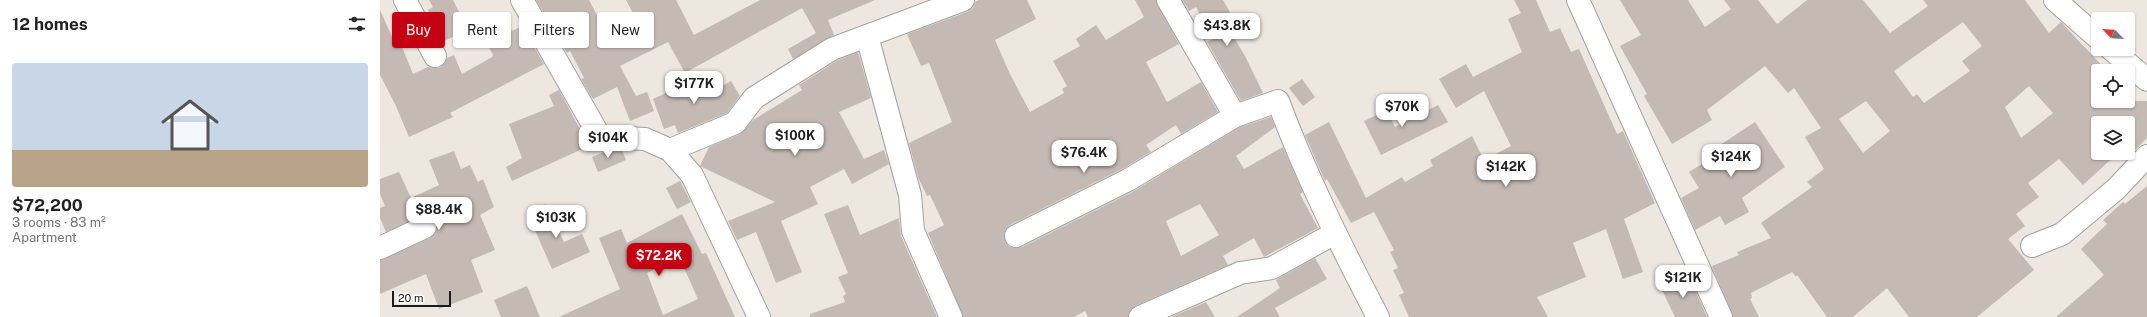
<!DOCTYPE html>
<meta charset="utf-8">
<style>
body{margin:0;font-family:"Public Sans",sans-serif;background:#f2f2f2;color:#222;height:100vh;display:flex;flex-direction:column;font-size:15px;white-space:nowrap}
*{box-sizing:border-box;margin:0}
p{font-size:13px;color:#767676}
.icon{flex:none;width:22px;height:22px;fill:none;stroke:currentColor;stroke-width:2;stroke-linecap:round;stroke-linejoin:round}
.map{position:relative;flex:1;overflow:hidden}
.side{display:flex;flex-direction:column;background:#fff;width:380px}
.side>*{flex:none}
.top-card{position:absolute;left:12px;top:12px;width:380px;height:36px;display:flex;gap:8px}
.needle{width:26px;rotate:294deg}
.buttons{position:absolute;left:1711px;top:12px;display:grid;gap:8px}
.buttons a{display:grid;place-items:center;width:44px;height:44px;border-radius:4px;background:#fff;box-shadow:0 1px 3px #0004;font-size:20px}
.scale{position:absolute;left:12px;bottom:10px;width:59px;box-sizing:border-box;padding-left:4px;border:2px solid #1b1b1b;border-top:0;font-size:11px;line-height:14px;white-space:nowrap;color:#1b1b1b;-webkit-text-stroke:3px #fff;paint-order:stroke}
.price{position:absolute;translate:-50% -34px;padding:0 9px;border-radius:8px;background:#fff;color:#222;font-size:13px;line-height:26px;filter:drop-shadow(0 1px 2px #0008)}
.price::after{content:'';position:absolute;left:50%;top:24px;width:12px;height:9px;margin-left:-6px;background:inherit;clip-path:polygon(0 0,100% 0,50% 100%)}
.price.on{background:#c60013;color:#fff}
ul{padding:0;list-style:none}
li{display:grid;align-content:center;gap:8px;height:212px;padding:0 12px}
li+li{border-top:1px solid #e0e0e0}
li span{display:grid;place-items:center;height:124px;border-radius:4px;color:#555}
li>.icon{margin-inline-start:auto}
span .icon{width:72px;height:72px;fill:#fffc;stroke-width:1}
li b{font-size:17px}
h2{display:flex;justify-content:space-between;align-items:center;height:48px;padding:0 12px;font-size:17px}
.tag{padding:0 14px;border-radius:4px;background:#fff;box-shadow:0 1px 3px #0004;font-size:14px;line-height:36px}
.tag.on{background:#c60013;color:#fff}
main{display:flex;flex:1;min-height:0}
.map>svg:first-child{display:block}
</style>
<main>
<section class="side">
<h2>12 homes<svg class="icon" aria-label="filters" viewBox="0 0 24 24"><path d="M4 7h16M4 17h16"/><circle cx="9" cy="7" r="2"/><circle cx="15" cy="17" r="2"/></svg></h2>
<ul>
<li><span style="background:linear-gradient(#c9d6e8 70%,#b9a48a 0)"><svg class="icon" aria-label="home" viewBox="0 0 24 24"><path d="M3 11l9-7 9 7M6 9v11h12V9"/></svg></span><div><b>$72,200</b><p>3 rooms · 83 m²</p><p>Apartment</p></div></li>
</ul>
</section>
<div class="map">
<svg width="1767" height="317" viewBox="0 0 1767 317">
<rect width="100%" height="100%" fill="#ede7df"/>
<!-- building -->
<g fill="#c5b9b3" fill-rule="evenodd">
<polygon points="49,0 73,0 88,30 64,41 48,10 53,7"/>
<polygon points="156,0 209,0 230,40 259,25 246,0 296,0 314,35 380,0 495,0 448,20 454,35 413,59 408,49 436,33 422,8 305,73 288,42 240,66 256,96 267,92 274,111 250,121 237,87 213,99 201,79 204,78 190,51 187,53"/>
<path d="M599,0H647L656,19L615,40L630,74L650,112L684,93L682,89L687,86L673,61L700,46L696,39L716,25L726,40L764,17L755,0H776L799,44L766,62L787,102L821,82L838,112L801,134L796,125L766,145L771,152L742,169L630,225L626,229L624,235L625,241L629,246L635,248L642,247L754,191L860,127L891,117L895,127L856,156L864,169L903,147L923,192L920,194L938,228L884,257L874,238L843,256L848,265L755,306L750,310L748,317H708L705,311L694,317H583L548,233L564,225L550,195L547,196L538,177L529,143L572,122L549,63L541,66L527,34L587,12L593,8L595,2ZM820,204L839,235L801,256L786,221Z"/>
<polygon points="802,0 843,0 854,19 849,22 851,27 849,29 865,56 883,93 861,101 827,42 833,39 816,7 809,11"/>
<polygon points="1134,0 1156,0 1170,32 1180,28 1191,52 1199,49 1237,134 1243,131 1275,203 1244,219 1263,272 1243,279 1226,229 1193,243 1206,277 1157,297 1168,317 1029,317 1019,295 1024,293 1013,270 1018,268 1010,252 1014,250 994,212 971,223 947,179 945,181 925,135 949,122 986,198 1022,177 1025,182 1053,166 1050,160 1092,136 1104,160 1131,146 1104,91 1076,108 1059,79 1086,64 1093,77 1142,52 1128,19 1141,13"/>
<path d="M1240,0H1308L1325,27L1351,9L1344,0H1378L1397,24L1427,0H1483L1510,33L1548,6L1543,0H1645L1669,33L1681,22L1727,71H1718V101H1767V138L1748,157V123H1718V153H1738L1703,185L1679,159L1648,183L1659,197L1636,214L1645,226L1628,239L1654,270L1597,317H1529L1507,288L1473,317H1447L1417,275L1416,277L1412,272L1371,293L1372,298L1370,299L1379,317H1353L1332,266L1359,255L1357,252L1391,238L1381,223L1432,187L1427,182L1444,169L1425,137L1441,128L1414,88L1408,93L1385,66L1327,110L1332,120L1292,144L1264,96L1267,94L1240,46L1261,35ZM1583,22L1602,46L1582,61L1590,71L1544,103L1537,94L1533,97L1514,71ZM1649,86L1673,113L1641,138L1625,107ZM1486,101L1510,131L1483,153L1459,119Z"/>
<polygon points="0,10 13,39 18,37 33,74 48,67 54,68 61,67 67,58 74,55 82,74 112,57 113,55 102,34 127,21 132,31 142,26 164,64 70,113 73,117 29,137 16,106 0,75"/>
<polygon points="478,52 491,98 459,112 484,159 504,150 509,164 472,184 464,169 430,187 438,204 401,221 422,272 396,283 376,232 357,240 348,221 395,202 320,166 329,147 360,134 373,120 422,90 419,85 458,60"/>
<polygon points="318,78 326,95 351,81 360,96 347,113 298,133 295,125 284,129 273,99"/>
<polygon points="922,79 935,97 923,106 909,88"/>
<polygon points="179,90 209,146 132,181 126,167 142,158 129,124 174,106 169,95"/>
<polygon points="1058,105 1068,122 1001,155 984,121 1007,110 1015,127"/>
<polygon points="1375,122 1405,167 1362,198 1369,212 1345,225 1340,216 1315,230 1301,198 1319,188 1309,172 1341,152 1337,147"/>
<polygon points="229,150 242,150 246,160 218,172 212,157"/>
<polygon points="74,151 81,169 90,165 98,182 103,179 114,207 100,215 115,250 91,260 103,292 59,309 46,274 0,294 0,260 50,238 55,234 57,228 52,217 46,215 6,232 0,218 0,208 5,206 0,194 0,179 19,172 31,198 59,185 49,160"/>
<polygon points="300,181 311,202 297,209 286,188"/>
<polygon points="1767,186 1767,317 1676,317 1724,275 1701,249 1727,224 1723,220 1743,202 1745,204"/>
<polygon points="166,204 184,242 202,234 210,252 172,269 147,212"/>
<polygon points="468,205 480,235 519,218 521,236 557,317 430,317 430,314 465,302 463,296 466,294 458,277 468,273 444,214"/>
<path d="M302,214L322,254L326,253L355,317H179L240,289L219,238L241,229L247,243ZM299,257L318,299L283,315L267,273Z"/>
<polygon points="935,258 947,279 895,308 900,317 857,317 900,288 896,280"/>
<polygon points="1301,277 1303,281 1310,278 1327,317 1295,317 1280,286"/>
<polygon points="147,286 160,317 121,317 114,300"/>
<polygon points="826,302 835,317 791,317"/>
</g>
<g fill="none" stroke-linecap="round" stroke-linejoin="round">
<defs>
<g id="minor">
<polyline points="25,0 55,56"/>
<polyline points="142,0 220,137 265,139 290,150 312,175 379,317"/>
<polyline points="788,0 855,116"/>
<polyline points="1198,0 1341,317"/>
<polyline points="1675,0 1718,38"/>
<polyline points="487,36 530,195 533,231 571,317"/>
<polyline points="1731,49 1767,80"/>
<polyline points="290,150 355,123 374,98 452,49 583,0"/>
<path d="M636,236L748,180L855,116L898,101C926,176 961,246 998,317"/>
<polyline points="1652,246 1682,234 1736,189 1767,156"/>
<polyline points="0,248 45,227"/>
<polyline points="760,317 860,273 892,268 955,233"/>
</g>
</defs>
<!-- minor casing -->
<use href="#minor" stroke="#a2a2a2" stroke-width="24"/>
<!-- minor -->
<use href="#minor" stroke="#fff" stroke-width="22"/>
</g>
</svg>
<div class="buttons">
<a><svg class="needle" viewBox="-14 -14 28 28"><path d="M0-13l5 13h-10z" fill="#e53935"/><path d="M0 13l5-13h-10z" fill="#767676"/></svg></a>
<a><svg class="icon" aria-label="locate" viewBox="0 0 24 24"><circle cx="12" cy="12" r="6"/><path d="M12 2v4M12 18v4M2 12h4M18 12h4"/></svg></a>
<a><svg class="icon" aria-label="layers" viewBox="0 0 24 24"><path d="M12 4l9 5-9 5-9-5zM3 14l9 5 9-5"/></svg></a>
</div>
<div class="scale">20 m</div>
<b class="price" style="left:847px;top:47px">$43.8K</b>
<b class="price" style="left:314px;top:105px">$177K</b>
<b class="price" style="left:1022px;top:128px">$70K</b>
<b class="price" style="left:415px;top:157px">$100K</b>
<b class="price" style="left:228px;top:159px">$104K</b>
<b class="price" style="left:704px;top:174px">$76.4K</b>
<b class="price" style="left:1351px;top:178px">$124K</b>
<b class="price" style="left:1126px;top:188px">$142K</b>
<b class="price" style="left:59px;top:231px">$88.4K</b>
<b class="price" style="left:176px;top:239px">$103K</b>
<b class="price on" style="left:279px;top:277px">$72.2K</b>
<b class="price" style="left:1303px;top:299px">$121K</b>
<div class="top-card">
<a class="tag on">Buy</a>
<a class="tag">Rent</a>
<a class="tag">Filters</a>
<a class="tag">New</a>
</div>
</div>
</main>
